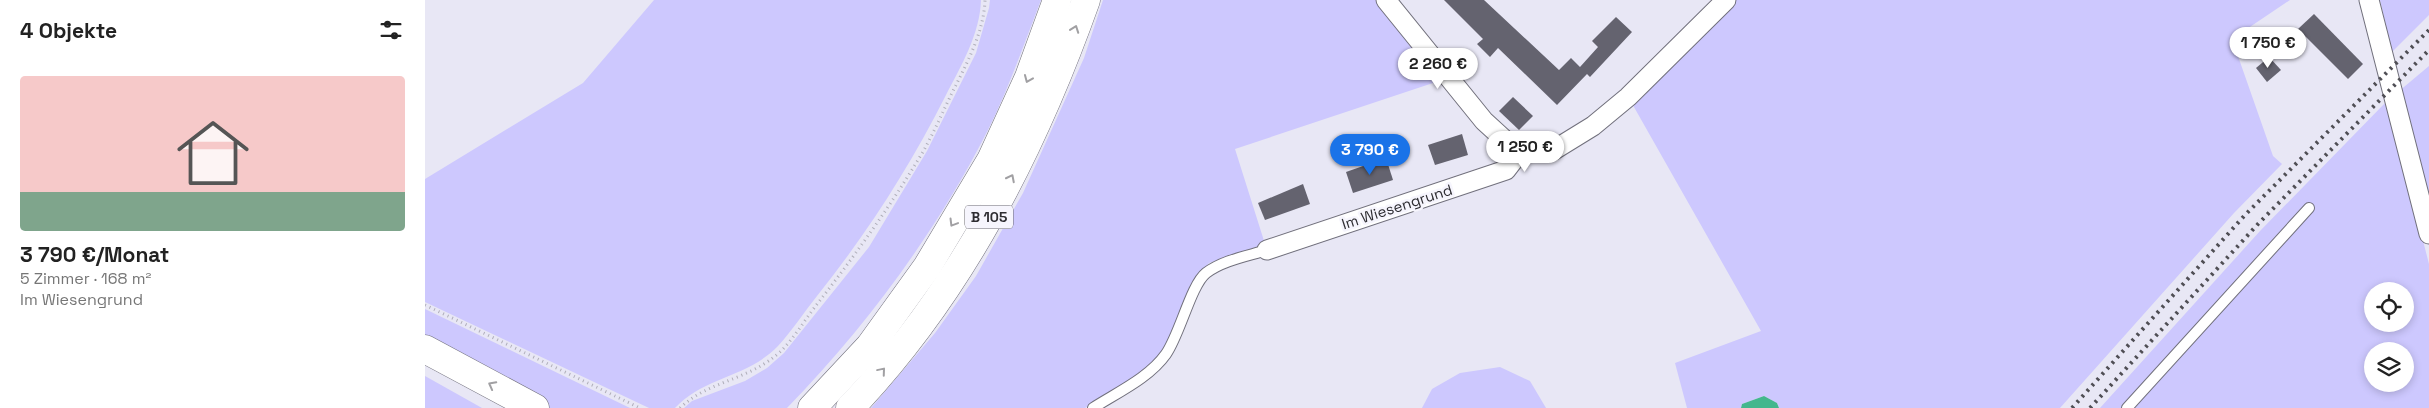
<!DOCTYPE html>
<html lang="de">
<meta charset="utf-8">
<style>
body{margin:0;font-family:"Space Grotesk",sans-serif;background:#f2f2f2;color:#222;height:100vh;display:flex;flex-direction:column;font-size:19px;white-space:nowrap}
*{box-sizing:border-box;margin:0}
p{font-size:16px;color:#767676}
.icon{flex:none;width:28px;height:28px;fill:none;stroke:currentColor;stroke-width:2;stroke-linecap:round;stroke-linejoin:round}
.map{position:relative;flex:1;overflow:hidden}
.drawer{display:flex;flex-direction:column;background:#fff;width:425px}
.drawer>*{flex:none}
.fabs{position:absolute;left:1939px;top:282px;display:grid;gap:10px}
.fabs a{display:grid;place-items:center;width:50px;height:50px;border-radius:50%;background:#fff;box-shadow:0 2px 8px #0003;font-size:25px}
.price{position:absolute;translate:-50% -42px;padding:0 11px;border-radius:18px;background:#fff;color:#222;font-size:16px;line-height:32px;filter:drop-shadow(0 1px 2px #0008)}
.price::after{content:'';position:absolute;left:50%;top:30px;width:15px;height:11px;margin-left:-8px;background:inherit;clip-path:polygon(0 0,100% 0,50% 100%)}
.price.on{background:#1a73e8;color:#fff}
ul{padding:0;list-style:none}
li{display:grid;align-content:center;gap:10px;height:265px;padding:0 20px}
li+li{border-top:1px solid #e0e0e0}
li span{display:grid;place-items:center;height:155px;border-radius:5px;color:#555}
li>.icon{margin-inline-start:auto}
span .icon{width:90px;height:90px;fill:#fffc;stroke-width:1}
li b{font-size:21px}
h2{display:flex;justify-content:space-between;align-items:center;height:60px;padding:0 20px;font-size:21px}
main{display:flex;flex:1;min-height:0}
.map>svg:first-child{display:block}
</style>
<main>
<section class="drawer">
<h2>4 Objekte<svg class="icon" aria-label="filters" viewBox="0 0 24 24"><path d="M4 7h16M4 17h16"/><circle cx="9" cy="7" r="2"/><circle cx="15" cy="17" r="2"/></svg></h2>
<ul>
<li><span style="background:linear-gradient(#f6c9c9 75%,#7fa58c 0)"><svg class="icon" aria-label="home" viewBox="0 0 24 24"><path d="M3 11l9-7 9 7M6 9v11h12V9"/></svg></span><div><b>3 790 €/Monat</b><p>5 Zimmer · 168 m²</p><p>Im Wiesengrund</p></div></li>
</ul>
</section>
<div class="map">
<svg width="2004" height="408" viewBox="0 0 2004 408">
<rect width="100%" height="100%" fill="#e8e7f5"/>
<!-- green -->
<g fill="#cdc8fe" fill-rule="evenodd">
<path d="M229,0H556C555,34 536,66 521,95C484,168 443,232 392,296C379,312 367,331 353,346C322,378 278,377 250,408H224L0,302V179L158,83Z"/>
<path d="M565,0H616C599,44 584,88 563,130C511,232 442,326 362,408H259L267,401L320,381L342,368L359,353L444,247L502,151L551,53L564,8Z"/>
<polygon points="678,0 954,0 1020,79 810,149 840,244 784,263 770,281 748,337 734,356 717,373 660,408 446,408 510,333 551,276 598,193 659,58"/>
<polygon points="1307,0 1865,0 1807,39 1848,156 1857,164 1809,213 1635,408 1354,408 1352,403 1339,396 1317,404 1316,408 1262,408 1250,363 1336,331 1205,100"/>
<polygon points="1955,0 2004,0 2004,15 1967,52"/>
<polygon points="2004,66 2004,209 1973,92"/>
<path d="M1960,103L1968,124L2004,264V408H1675L1835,231ZM1948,291H1980V324H1948ZM1948,351H1980V384H1948Z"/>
<polygon points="0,309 205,408 123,408 0,341"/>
<polygon points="1075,367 1105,381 1121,408 997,408 1007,389 1035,373"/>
<polygon points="0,376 57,408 0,408"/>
</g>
<!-- water -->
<polygon fill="#43b78d" points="1339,396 1352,403 1354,408 1316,408 1317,404"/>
<!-- building -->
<g fill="#64636f">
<polygon points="1019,0 1059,0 1134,70 1146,58 1155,67 1173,47 1167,41 1191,17 1207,32 1165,77 1162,74 1132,105 1073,48 1065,57 1052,44 1058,39"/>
<polygon points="1889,14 1938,64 1923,79 1873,29"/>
<polygon points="1844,57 1856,70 1842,82 1831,68"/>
<polygon points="1088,97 1108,116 1094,130 1074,111"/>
<polygon points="1037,134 1043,155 1010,165 1003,145"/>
<polygon points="961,158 968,180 928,193 921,172"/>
<polygon points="878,184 885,204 840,220 833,203"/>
</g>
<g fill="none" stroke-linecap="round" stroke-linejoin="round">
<defs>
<g id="service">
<path d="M668,408C693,392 724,378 741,354C755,334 766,285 781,273C798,260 823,256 842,250"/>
<polyline points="1702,408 1884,208"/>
</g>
<g id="minor">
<polyline points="961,0 1059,121 1094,153"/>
<polyline points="1944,0 2004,234"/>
<polyline points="842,250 1081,170 1094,153 1129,150 1168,126 1203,97 1301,0"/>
</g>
<g id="trunk">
<polyline points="387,408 445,346 502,267 566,160 604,77 632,0"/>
<path d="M425,408C535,293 608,149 661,0"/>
</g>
<polyline id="motorway" points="0,349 110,408"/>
</defs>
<!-- service casing -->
<use href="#service" stroke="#71707c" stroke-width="12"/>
<!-- minor casing -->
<use href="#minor" stroke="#71707c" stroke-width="21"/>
<!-- trunk casing -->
<use href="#trunk" stroke="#71707c" stroke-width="29"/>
<!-- motorway casing -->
<use href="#motorway" stroke="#71707c" stroke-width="29"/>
<!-- path -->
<g stroke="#afaeb9" stroke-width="3" stroke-dasharray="1 4" stroke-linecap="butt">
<polyline points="0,305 215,408"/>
<path d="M255,408C284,380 324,381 356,351C370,337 381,318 393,303C431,254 467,204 499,150C510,130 519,109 529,89C543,61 559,31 560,0"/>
</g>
<!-- service -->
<use href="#service" stroke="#fff" stroke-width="10"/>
<!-- minor -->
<use href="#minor" stroke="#fff" stroke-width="19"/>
<!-- trunk -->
<use href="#trunk" stroke="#fff" stroke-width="28"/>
<!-- motorway -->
<use href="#motorway" stroke="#fff" stroke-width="28"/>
<!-- rail -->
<g stroke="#4f4e54" stroke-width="4" stroke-dasharray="2.5 5" stroke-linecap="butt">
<polyline points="1647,408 1820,215 2004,30"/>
<polyline points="1665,408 1833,224 2004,50"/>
</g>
</g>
<!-- one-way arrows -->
<defs><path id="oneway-chevron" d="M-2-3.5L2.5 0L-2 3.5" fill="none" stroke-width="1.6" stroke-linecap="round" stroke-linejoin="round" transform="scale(1.25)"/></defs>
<g stroke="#a1a0a3">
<use href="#oneway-chevron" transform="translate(650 29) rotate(-70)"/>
<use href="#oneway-chevron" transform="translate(603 79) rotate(113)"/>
<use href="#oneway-chevron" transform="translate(586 178) rotate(-63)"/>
<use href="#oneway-chevron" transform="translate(528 223) rotate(121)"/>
<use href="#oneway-chevron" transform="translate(457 371) rotate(-50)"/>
<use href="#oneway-chevron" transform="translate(67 385) rotate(-152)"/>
</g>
<g text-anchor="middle" stroke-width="5" stroke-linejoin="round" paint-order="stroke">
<!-- shield labels -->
<rect fill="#f6f5fd" stroke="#6a696f" stroke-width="1" x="540" y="205.5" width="48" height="23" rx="4"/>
<g font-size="14" font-weight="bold" fill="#2e2d32">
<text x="564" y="222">B 105</text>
</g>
<!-- street labels -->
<g font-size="15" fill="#2e2d32" stroke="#f6f5fd">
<text transform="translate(972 207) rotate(-18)" y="5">Im Wiesengrund</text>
</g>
</g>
</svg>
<div class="fabs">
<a><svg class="icon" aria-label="locate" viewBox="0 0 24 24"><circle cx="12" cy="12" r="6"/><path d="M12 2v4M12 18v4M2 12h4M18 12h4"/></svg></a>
<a><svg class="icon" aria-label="layers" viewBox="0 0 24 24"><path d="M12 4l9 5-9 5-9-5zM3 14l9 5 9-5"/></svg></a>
</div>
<b class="price" style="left:1843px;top:69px">1 750 €</b>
<b class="price" style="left:1013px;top:90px">2 260 €</b>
<b class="price" style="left:1100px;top:173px">1 250 €</b>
<b class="price on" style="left:945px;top:176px">3 790 €</b>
</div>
</main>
